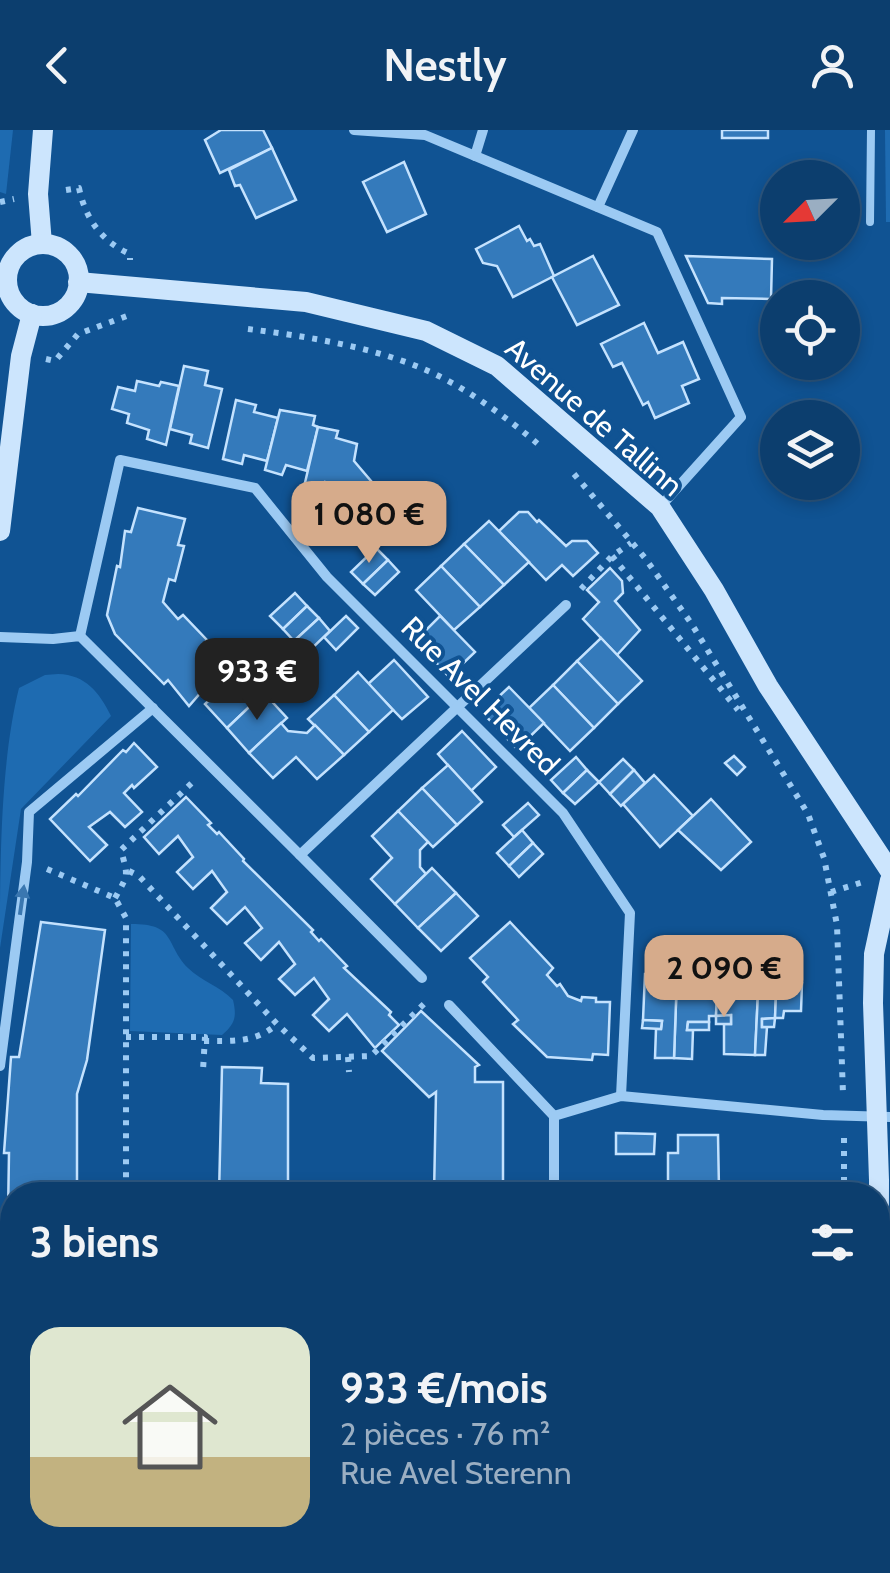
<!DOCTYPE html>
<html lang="fr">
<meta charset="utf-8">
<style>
body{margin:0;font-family:Cabin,sans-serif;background:#1a4976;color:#f1f3f6;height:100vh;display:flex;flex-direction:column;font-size:38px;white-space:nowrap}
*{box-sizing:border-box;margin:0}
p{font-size:32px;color:#9aaec2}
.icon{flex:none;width:55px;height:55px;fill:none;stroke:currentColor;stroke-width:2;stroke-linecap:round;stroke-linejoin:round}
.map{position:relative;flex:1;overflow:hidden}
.details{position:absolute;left:0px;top:1052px;width:890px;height:392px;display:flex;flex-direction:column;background:#0c3e6e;border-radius:40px 40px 0 0;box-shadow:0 5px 15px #0003,0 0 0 2px #2c5781}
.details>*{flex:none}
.needle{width:65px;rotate:246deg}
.tools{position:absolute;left:760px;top:30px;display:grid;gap:20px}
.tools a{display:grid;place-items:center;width:100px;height:100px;border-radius:50%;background:#0c3e6e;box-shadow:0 5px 15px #0003,0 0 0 2px #2c5781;font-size:50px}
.price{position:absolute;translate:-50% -85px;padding:0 22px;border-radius:20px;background:#d6ab8b;color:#111;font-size:32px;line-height:65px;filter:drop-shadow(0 2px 5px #0008)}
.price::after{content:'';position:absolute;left:50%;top:60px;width:30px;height:22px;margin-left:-15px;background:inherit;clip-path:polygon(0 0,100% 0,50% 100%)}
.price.on{background:#222;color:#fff}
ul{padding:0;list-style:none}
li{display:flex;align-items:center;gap:30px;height:250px;padding:0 30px}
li+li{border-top:2px solid #2c5781}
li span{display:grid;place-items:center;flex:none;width:280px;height:200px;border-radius:30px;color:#555}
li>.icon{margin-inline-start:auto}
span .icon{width:120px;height:120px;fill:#fffc;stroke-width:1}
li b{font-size:42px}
h2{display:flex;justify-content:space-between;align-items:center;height:120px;padding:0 30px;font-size:42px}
header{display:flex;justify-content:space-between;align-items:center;height:130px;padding:0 30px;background:#0c3e6e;font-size:45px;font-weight:600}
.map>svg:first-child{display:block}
</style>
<header><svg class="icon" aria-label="back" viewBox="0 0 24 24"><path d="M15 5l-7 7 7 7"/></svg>Nestly<svg class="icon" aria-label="person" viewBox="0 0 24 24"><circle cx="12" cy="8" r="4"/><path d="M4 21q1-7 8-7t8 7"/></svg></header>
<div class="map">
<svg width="890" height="1443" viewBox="0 0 890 1443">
<rect width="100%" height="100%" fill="#105393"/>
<!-- green -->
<g fill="#1e6bb1">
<polygon points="0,0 13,0 6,64 0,62"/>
<polygon points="885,0 890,0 890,92 886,92"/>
<path d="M58,544C86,545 99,562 111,586L21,679L0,818C0,737 0,634 19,558L45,545Z"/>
<path d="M131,794C177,794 164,813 188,838C201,851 220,856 233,870C237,887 235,894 222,905L130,901Z"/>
</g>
<!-- building -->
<g fill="#347abb" stroke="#c4e2fe" stroke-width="2.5">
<polygon points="221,0 263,0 272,18 220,43 205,10"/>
<rect x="722" y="0" width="46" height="8"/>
<polygon points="272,18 296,70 256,88 240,55 235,56 229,40"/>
<polygon points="404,32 426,84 387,102 363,52"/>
<polygon points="519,96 527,111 530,109 534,116 540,114 554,146 513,167 497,136 483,133 476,119"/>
<polygon points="593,126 619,175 577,195 552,147"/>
<polygon points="686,126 772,129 771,169 722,168 722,174 708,173"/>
<polygon points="644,193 658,223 683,212 699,249 682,256 689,273 655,288 648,272 643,275 622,233 613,237 601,214"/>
<polygon points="184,236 208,241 205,255 222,259 208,318 190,313 192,305 170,299"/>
<polygon points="137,251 159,256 161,252 179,256 166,315 147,309 149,300 127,293 129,284 112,279 118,257 135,261"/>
<polygon points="236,270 256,275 254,282 278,288 267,331 244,325 242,334 223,329"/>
<polygon points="280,280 315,286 313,295 318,297 307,341 286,335 282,345 265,340"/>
<polygon points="318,297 338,301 336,308 357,314 354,331 371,351 356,367 346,357 325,352 323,362 304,357"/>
<polygon points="378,371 389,383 365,406 354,394"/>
<polygon points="138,378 185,389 178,415 184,416 175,451 169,449 163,472 178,489 183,485 207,510 203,515 223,537 189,576 168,550 164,554 115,504 107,485 117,436 120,437 125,401 131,402"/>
<polygon points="519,382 528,382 537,392 539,390 566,416 572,411 587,411 598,423 573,446 562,435 546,450 499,401"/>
<polygon points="389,383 400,395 376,418 365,406"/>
<polygon points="489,391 529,432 504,455 464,414"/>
<polygon points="464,414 504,455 480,477 441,436"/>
<polygon points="376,418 388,430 363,454 351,442"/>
<polygon points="388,430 399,442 375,465 363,454"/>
<polygon points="441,436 480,477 454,500 416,460"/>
<polygon points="610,438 622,451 623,463 615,471 640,500 617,525 583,489 599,472 587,460"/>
<polygon points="295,463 307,476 283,499 270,486"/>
<polygon points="307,476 319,488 294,511 283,499"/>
<polygon points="346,486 358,498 336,520 324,507"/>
<polygon points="440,486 475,522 449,547 416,510"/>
<polygon points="319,488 330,501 306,524 294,511"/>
<polygon points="601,508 642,551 618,574 577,531"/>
<polygon points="394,530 428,567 402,589 368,554"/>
<polygon points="577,531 618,574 594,598 553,555"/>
<polygon points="242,539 264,563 227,598 205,574"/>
<polygon points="358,542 393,580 369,602 334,565"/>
<polygon points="553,555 594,598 570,621 529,578"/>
<polygon points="509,557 544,593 517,619 482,582"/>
<polygon points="264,563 287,588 249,623 227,598"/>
<polygon points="334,565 369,602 344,625 308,589"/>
<polygon points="281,593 288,601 307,603 315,595 344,625 317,649 296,627 273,648 249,623"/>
<polygon points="462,601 496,637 471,661 438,624"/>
<polygon points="134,613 157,637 134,658 132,655 124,663 142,682 125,697 110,682 89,697 107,715 90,731 50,689 76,664 78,666 123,620 126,622"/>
<polygon points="734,626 745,637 737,645 725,633"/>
<polygon points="576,627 587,640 563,663 551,650"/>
<polygon points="623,629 634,640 610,664 599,652"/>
<polygon points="448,635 482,672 457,695 422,658"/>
<polygon points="587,640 599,652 575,674 563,663"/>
<polygon points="634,640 645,653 621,676 610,664"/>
<polygon points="654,645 693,686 660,717 623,674"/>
<polygon points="422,658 457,695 433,717 398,681"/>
<polygon points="186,667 211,693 208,695 217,704 219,702 244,729 243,731 313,800 311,802 319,811 321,809 347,836 344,838 391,882 389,885 399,895 375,918 347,884 329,901 313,885 329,869 314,848 295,865 279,849 295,834 279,812 261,830 245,813 262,798 245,777 227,794 211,778 227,762 212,741 193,759 177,742 193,727 178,706 159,724 144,707"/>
<polygon points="711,669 751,712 721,740 678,700"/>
<polygon points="528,673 539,685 514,707 503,695"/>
<polygon points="398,681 428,712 420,720 420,737 426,744 395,774 371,749 392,728 372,706"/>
<polygon points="522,700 533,713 509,736 497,723"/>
<polygon points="533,713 543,724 519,747 509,736"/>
<polygon points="432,738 456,763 418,798 395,774"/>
<polygon points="456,763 478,786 441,821 418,798"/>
<polygon points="41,792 105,800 87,930 77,964 77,1065 12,1065 12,1086 8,1085 9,1023 4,1023 11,927 19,927"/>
<polygon points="510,792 553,838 547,845 557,856 560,854 568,866 581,871 582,867 596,868 596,872 610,872 608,925 593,924 592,930 547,927 513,894 518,890 483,852 488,847 470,828"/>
<polygon points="715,841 718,841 716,886 709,886 709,892 688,892 687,900 693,900 692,929 674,928 677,845 715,845"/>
<polygon points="718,841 759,842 755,925 724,924 724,894 731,894 731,885 716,886"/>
<polygon points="759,842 777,842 775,888 762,889 762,897 767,897 765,925 755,925"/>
<polygon points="777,842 787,843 787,853 802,853 801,881 784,881 783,888 775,888"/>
<polygon points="645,844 677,845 674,928 655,928 656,899 661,899 662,891 643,890"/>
<polygon points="421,881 479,935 475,937 475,952 503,952 503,1065 434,1065 436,962 429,967 382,921"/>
<polygon points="731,885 731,894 716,894 716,886"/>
<polygon points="775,888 774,897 762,897 762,889"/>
<polygon points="643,890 662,891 661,899 642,898"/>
<polygon points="688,892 709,892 709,900 687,900"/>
<polygon points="222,937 262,938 261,953 288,954 288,1065 219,1065"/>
<polygon points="616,1003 655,1004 654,1024 616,1024"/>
<polygon points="678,1005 718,1005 719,1060 668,1059 668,1023 678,1023"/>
<polygon points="615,1058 654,1059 654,1065 615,1065"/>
<polygon points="667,1059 718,1060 718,1065 667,1065"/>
<polygon points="7,1108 12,1108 12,1407 0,1406"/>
<polygon points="0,1406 12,1407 12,1432 22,1432 22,1443 0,1443"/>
<polygon points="29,1432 69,1432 70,1443 29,1443"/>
<polygon points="69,1432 85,1432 85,1443 70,1443"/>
<polygon points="379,1432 429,1432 429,1443 378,1443"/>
</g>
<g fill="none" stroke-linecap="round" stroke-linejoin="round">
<!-- path -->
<g stroke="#9ccaf3" stroke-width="6" stroke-dasharray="5 8" stroke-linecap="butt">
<path d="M66,60L79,58C85,88 102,112 130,124V130"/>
<polyline points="0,72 14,69"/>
<path d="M248,199C304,206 368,216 421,238C461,254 505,286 538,314"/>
<polyline points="46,229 55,231 78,204 127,186"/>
<polyline points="574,344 645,428 691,493 808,684 824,728 837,795 843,964"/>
<polyline points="612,426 738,580"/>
<polyline points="581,459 612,426 631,413"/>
<polyline points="47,739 115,768 126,788 126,1065"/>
<polyline points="129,741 139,746 277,894 313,928 371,926 425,873"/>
<polyline points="831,762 863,752"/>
<path d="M115,768C129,743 128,747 121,720L195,650"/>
<polyline points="126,907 205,907 203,940"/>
<path d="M204,911C232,911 256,913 277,894"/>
<polyline points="348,927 349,942"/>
<polyline points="844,1065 844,1006"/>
<polyline points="124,1443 124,1432"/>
<polyline points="837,1443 837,1432"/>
</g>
<!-- lane -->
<polyline stroke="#9ccaf3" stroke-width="8" points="870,92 871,0"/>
<!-- street -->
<g stroke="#9ccaf3" stroke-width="10">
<polyline points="354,0 425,5 657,102 741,287 660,377"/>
<polyline points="475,26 483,0"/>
<polyline points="598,77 633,0"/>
<polyline points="80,506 120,330 255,358 327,447 563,683 630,783 621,966"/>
<polyline points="0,507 53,509 80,506 300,725 566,475"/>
<polyline points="300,725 422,848"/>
<polyline points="449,875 554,986"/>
<polyline points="0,936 27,732 29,682 153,578"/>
<polyline points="554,1065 554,986 621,966 823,985 890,987"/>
<polyline points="0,1095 12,1095"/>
<polyline points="315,1443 316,1432"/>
<polyline points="549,1443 549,1432"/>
</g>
<!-- secondary -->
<g stroke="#cce5fd" stroke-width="20">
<polyline points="42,114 38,64 43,0"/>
<circle cx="43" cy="150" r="36"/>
<polyline points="78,152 306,172 426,201 497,236 660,377 714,460 768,556 890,741"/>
<polyline points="0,401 21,226 32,184"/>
<polyline points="878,1443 879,1050 873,873 874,824 890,750"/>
</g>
</g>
<!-- one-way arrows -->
<defs><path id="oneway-solid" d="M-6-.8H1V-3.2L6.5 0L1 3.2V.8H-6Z" transform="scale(2.5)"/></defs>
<use fill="#3a77b0" href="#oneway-solid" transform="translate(22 770) rotate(-82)"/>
<g text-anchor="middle" stroke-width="8" stroke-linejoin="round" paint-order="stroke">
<!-- street labels -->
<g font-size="30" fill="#fff" stroke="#105393">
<text transform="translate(594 287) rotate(41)" y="10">Avenue de Tallinn</text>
<text transform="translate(480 566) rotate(45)" y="10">Rue Avel Hevred</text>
</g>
</g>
</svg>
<div class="tools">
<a><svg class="needle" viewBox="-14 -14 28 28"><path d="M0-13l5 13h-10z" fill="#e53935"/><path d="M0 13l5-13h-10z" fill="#9aaec2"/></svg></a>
<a><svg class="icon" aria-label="locate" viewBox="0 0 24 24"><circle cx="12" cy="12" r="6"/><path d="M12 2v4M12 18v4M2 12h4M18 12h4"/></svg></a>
<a><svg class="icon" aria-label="layers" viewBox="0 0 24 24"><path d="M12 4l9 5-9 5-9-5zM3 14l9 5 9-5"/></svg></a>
</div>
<b class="price" style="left:369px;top:436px">1 080 €</b>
<b class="price on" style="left:257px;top:593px">933 €</b>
<b class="price" style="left:724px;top:890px">2 090 €</b>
<section class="details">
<h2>3 biens<svg class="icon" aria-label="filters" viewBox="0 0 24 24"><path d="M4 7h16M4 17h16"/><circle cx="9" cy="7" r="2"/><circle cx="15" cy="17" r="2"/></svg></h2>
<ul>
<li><span style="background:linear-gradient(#dfe7d0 65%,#c2b280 0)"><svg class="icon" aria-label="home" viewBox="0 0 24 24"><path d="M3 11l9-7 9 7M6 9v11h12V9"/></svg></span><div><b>933 €/mois</b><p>2 pièces · 76 m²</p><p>Rue Avel Sterenn</p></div></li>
</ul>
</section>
</div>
